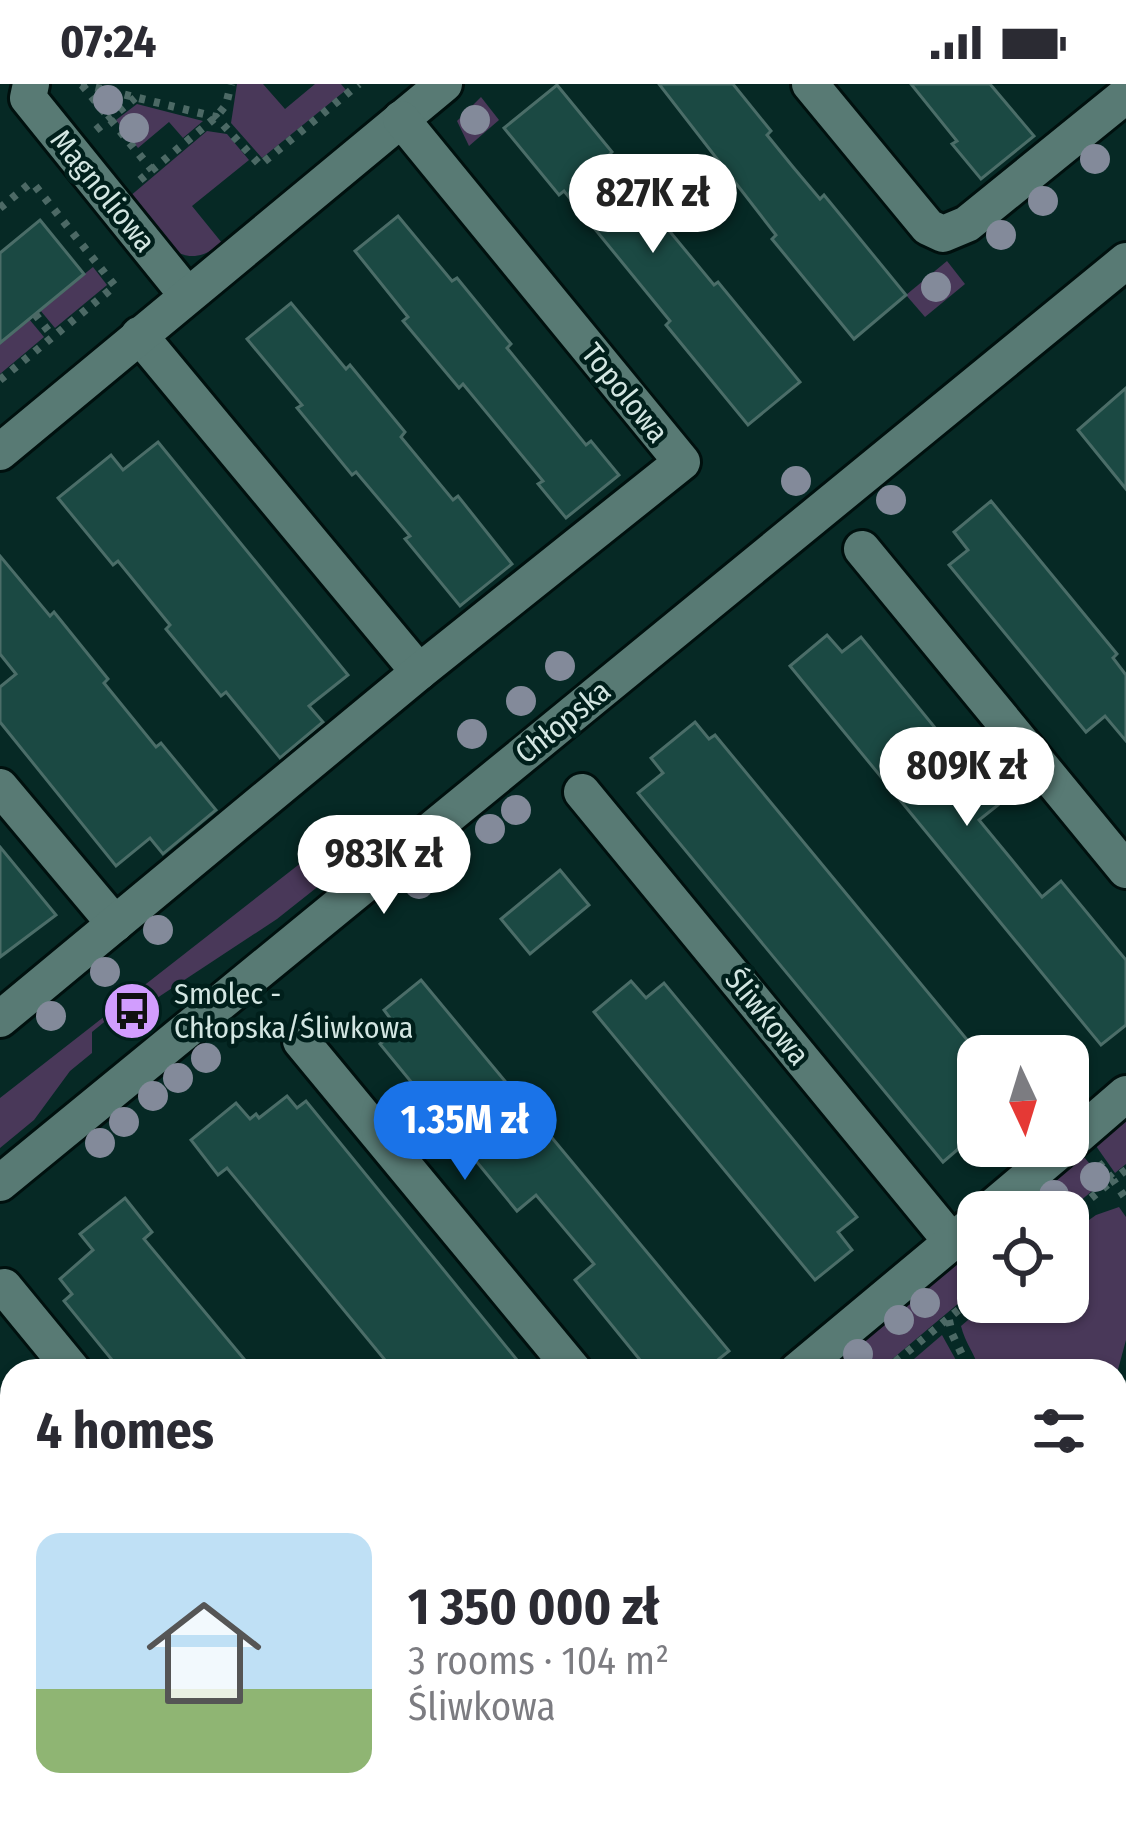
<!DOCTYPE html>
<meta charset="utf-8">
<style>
body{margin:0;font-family:"Fira Sans Condensed",sans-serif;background:#f7f7f7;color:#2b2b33;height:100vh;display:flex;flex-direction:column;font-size:45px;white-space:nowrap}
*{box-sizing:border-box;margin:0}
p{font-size:39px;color:#7c7c81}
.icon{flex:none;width:66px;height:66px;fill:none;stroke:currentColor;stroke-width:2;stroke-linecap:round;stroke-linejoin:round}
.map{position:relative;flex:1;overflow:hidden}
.details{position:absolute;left:0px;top:1275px;width:1128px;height:471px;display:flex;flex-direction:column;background:#fff;border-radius:36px 36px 0 0;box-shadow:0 3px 9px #0004}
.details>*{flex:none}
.needle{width:78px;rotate:176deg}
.tools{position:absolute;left:957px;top:951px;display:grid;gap:24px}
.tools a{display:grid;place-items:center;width:132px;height:132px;border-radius:24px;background:#fff;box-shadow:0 3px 9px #0004;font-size:60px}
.price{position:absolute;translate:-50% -102px;padding:0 27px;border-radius:42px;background:#fff;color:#222;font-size:39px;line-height:78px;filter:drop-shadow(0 3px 6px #0008)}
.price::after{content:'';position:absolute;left:50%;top:72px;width:36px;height:27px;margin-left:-18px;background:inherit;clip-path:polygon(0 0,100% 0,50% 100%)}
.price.current{background:#1a73e8;color:#fff}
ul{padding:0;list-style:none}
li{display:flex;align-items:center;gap:36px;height:300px;padding:0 36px}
li span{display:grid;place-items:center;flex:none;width:336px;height:240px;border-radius:24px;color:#555}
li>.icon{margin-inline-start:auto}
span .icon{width:144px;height:144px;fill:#fffc;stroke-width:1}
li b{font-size:51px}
h2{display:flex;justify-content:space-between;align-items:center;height:144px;padding:0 36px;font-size:51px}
.status{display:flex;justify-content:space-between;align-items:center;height:84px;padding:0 60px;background:#fff;direction:ltr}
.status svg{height:33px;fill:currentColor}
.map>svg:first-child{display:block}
</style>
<div class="status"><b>07:24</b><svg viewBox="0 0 49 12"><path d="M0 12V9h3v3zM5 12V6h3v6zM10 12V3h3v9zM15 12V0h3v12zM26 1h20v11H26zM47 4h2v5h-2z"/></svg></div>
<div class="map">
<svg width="1126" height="1745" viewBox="0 0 1126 1745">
<rect width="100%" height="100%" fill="#062925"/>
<!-- green -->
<g fill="#493859">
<polygon points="237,0 263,0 285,25 315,0 341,0 346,6 262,74 231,39"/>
<polygon points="481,13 499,36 469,62 457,37"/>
<polygon points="137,20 203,37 183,54 169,38 138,64 116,36"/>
<path d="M207,47L227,50L249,76L192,122L222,159C177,196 156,146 129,113Z"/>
<polygon points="947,177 965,200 925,233 906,211"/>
<polygon points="93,183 107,201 55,244 40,226"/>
<polygon points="29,235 44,253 0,290 0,259"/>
<polygon points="352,739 373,759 277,835 154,916 130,917 92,948 92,969 70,987 34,1036 0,1064 0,1014"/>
<polygon points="1126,1035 1126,1080 1115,1089 1096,1062"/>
<polygon points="1084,1073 1104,1097 1067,1128 1018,1128"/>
<path d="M1119,1123L1126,1133V1256L1116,1293V1287H980C975,1270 965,1259 961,1242L989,1218H1068V1151L1096,1131Z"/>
<polygon points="978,1162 978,1203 878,1287 828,1287"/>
<polygon points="942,1251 962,1287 900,1287"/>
<polygon points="1126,1313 1126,1433 1116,1433 1116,1333"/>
<polygon points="0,1501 12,1516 12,1637 0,1627"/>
</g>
<!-- building -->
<g fill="#1b4943" stroke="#4b6d68" stroke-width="3">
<polygon points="659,0 733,0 771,47 767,51 793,83 820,115 824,111 906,211 854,255 772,155 776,151"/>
<polygon points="911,0 990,0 1034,52 981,95 952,60 957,57"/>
<polygon points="557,1 612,68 608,72 634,104 714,201 718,198 800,298 748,341 666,241 670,237 590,139 564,107 559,111 504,44"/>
<polygon points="398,132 452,197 457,194 511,260 507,264 586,361 591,357 619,391 566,434 538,400 543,397 463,300 459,304 403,237 408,233 355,167"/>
<polygon points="40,136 84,190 0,259 0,169"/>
<polygon points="291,219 346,285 350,281 405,348 401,353 453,416 458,412 512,480 460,522 405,455 410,452 356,388 352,391 297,324 302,321 247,255"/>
<polygon points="1126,304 1126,405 1078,346"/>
<polygon points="158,358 348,591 309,622 323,638 280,674 226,608 221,612 166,545 170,541 118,477 113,481 58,414 111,371 123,386"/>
<polygon points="991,417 1117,570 1113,574 1126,591 1126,657 1105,632 1086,648 949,481 968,466 954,448"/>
<polygon points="0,472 50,532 54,528 108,595 104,599 156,663 161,659 216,726 163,770 150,754 116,782 0,638 0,603 16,590 0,570"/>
<polygon points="827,551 842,568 861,553 998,721 979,736 1012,776 1042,813 1061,797 1126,876 1126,941 1101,961 790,582"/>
<polygon points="695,638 709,655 715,651 978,969 978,1048 943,1078 638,709 663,689 651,674"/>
<polygon points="0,763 56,831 0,873"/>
<polygon points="560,786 589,821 530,870 501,835"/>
<polygon points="421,896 729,1267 704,1287 649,1287 575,1196 594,1180 536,1111 517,1127 380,960 398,945 384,926"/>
<polygon points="631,897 646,914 664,899 857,1133 838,1148 852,1166 815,1196 594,928"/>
<polygon points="287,1012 297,1024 306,1017 526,1287 394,1287 227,1084 218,1091 191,1056 236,1019 250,1035 256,1030 259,1034"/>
<polygon points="125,1114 152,1148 144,1155 254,1287 121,1287 64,1217 72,1210 60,1195 93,1166 80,1150"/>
</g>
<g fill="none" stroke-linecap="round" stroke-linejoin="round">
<defs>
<g id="minor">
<polyline points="31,0 28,14 187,211"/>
<polyline points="810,0 928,143 943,150 967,140 1126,11"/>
<polyline points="139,251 419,588"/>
<polyline points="0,368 444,0"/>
<polyline points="862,465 1126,786"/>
<polyline points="0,703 115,840"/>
<polyline points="582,708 952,1158"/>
<polyline points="0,935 419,588 682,378 401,35"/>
<polyline points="301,957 574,1287"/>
<polyline points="1068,1060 1126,1010"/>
<polyline points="987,1128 1065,1062"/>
<polyline points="4,1203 73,1287"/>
<polyline points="797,1287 978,1136"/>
<polyline points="281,1745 285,1734"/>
<polyline points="690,1745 693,1734"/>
<polyline points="1119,1745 1126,1719"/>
</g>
<polyline id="tertiary" points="0,1099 1126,177"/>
</defs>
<!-- minor casing -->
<use href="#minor" stroke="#00100e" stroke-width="42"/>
<!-- tertiary casing -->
<use href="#tertiary" stroke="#00100e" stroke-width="42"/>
<!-- path -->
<g stroke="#4c6965" stroke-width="8" stroke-dasharray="6 9" stroke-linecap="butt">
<polyline points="81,0 216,33 260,81 359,0"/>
<polyline points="82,1 152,86"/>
<polyline points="96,46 135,14"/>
<polyline points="140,96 216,33 226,21 231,0"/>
<polyline points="0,124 33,97"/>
<polyline points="35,230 53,253"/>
<polyline points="0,296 115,202 32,98"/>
<polyline points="1126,1086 1113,1096 1126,1115"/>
<polyline points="1068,1133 1113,1096 1098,1078"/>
<polyline points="949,1236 952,1250 970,1287"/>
<polyline points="884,1287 978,1210"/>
<polyline points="1116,1315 1126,1290"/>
<polyline points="1116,1443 1126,1441"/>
</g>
<!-- minor -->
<use href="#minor" stroke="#587a74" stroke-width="36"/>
<!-- tertiary -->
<use href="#tertiary" stroke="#587a74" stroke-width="36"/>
</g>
<!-- trees -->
<g fill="#838a9a">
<circle cx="108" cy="16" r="15"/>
<circle cx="475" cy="36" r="15"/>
<circle cx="134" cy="44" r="15"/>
<circle cx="1095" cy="75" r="15"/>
<circle cx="1043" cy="117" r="15"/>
<circle cx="1001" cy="151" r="15"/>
<circle cx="936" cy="203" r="15"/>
<circle cx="796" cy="397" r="15"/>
<circle cx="891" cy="416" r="15"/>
<circle cx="560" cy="582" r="15"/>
<circle cx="521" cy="617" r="15"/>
<circle cx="472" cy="650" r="15"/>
<circle cx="516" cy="726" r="15"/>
<circle cx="490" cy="745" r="15"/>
<circle cx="419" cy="800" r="15"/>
<circle cx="158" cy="846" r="15"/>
<circle cx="105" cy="888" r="15"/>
<circle cx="51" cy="932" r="15"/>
<circle cx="206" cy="974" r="15"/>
<circle cx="178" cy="994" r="15"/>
<circle cx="153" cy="1012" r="15"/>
<circle cx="124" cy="1038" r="15"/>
<circle cx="100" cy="1059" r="15"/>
<circle cx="1095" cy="1093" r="15"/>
<circle cx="1054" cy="1111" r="15"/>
<circle cx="925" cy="1219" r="15"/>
<circle cx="899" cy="1236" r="15"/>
<circle cx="858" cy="1270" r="15"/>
</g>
<!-- icons -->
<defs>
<symbol id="bus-disc" viewBox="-11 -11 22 22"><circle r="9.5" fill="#d19dfe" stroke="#001f1b"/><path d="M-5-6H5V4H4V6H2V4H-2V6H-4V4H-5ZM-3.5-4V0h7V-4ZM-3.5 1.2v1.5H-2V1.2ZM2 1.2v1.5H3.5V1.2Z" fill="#111"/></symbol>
</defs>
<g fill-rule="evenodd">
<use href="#bus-disc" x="99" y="894" width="66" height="66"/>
</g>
<g text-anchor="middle" stroke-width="9" stroke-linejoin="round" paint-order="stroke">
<!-- street labels -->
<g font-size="30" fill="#d3e6e2" stroke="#001f1b">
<text transform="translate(103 107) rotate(51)" y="10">Magnoliowa</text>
<text transform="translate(625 309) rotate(51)" y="10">Topolowa</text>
<text transform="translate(563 638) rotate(-39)" y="10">Chłopska</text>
<text transform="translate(767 933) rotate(51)" y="10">Śliwkowa</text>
</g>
<!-- poi labels -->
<g font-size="30" fill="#d3e6e2" stroke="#001f1b" text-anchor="start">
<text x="174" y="920">Smolec -<tspan x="174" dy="34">Chłopska/Śliwkowa</tspan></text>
</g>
</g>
</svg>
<div class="tools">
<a><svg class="needle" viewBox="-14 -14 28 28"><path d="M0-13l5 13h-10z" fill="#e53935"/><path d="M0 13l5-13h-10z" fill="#7c7c81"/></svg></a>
<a><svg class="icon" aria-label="locate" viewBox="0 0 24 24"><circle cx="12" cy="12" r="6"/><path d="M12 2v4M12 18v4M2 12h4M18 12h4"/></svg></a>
</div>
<b class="price" style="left:653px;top:172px">827K zł</b>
<b class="price" style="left:967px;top:745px">809K zł</b>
<b class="price" style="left:384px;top:833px">983K zł</b>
<b class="price current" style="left:465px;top:1099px">1.35M zł</b>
<section class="details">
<h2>4 homes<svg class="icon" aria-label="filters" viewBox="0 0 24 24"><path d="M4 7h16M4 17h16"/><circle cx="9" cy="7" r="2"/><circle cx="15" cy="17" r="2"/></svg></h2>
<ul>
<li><span style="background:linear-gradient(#bfe0f5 65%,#8fb573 0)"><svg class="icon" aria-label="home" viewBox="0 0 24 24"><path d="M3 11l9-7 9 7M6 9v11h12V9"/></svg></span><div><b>1 350 000 zł</b><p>3 rooms · 104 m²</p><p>Śliwkowa</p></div></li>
</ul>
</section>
</div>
